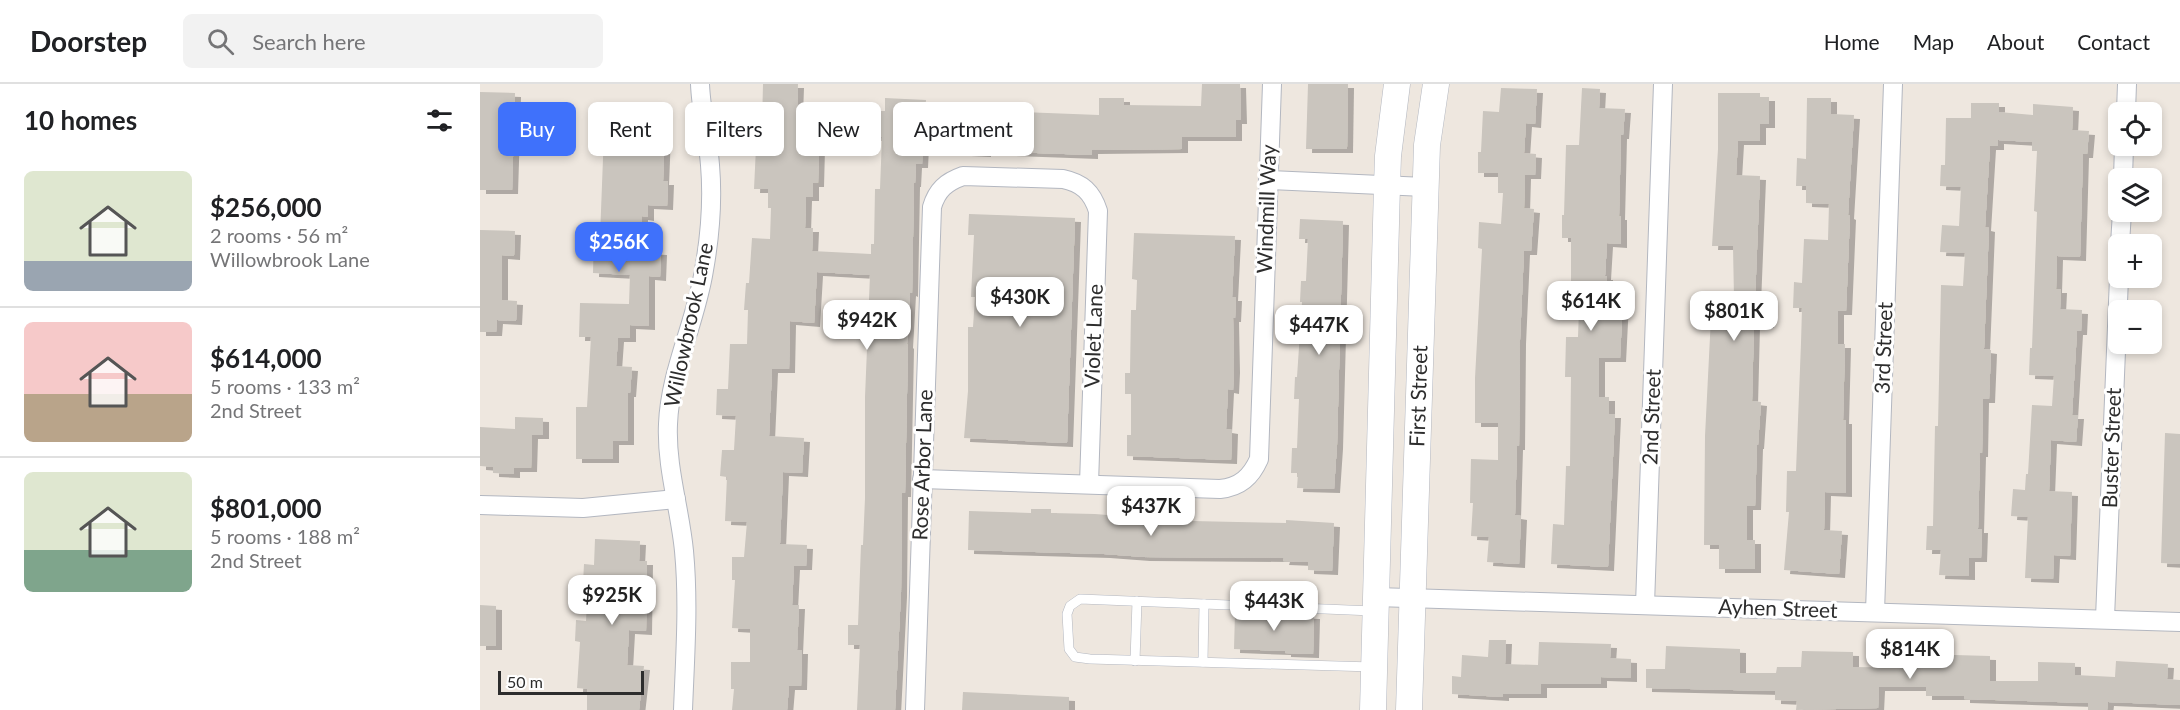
<!DOCTYPE html>
<meta charset="utf-8">
<style>
body{margin:0;font-family:Lato,sans-serif;background:#f2f2f2;color:#202124;height:100vh;display:flex;flex-direction:column;font-size:22px;white-space:nowrap}
*{box-sizing:border-box;margin:0}
p{font-size:20px;color:#757577}
.icon{flex:none;width:33px;height:33px;fill:none;stroke:currentColor;stroke-width:2;stroke-linecap:round;stroke-linejoin:round}
.map{position:relative;flex:1;overflow:hidden}
.side{display:flex;flex-direction:column;background:#fff;width:480px}
.side>*{flex:none}
.hud{position:absolute;left:18px;top:18px;width:570px;height:54px;display:flex;gap:12px}
.buttons{position:absolute;left:1628px;top:18px;display:grid;gap:12px}
.buttons a{display:grid;place-items:center;width:54px;height:54px;border-radius:9px;background:#fff;box-shadow:0 3px 9px #0003;font-size:30px}
.scale{position:absolute;left:18px;bottom:15px;width:146px;box-sizing:border-box;padding-left:6px;border:3px solid #2d2d2d;border-top:0;font-size:16px;line-height:21px;white-space:nowrap;color:#2d2d2d;-webkit-text-stroke:4px #fff;paint-order:stroke}
.price{position:absolute;translate:-50% -51px;padding:0 14px;border-radius:12px;background:#fff;color:#222;font-size:20px;line-height:39px;filter:drop-shadow(0 2px 3px #0008)}
.price::after{content:'';position:absolute;left:50%;top:36px;width:18px;height:14px;margin-left:-9px;background:inherit;clip-path:polygon(0 0,100% 0,50% 100%)}
.price.selected{background:#3f71fb;color:#fff}
ul{padding:0;list-style:none}
li{display:flex;align-items:center;gap:18px;height:150px;padding:0 24px}
li+li{border-top:2px solid #e0e0e0}
li span{display:grid;place-items:center;flex:none;width:168px;height:120px;border-radius:9px;color:#555}
li>.icon{margin-inline-start:auto}
span .icon{width:72px;height:72px;fill:#fffc;stroke-width:1}
li b{font-size:26px}
h2{display:flex;justify-content:space-between;align-items:center;height:72px;padding:0 24px;font-size:26px}
.chip{padding:0 21px;border-radius:9px;background:#fff;box-shadow:0 3px 9px #0003;font-size:21px;line-height:54px}
.chip.selected{background:#3f71fb;color:#fff}
header{display:flex;align-items:center;gap:36px;box-sizing:border-box;height:84px;padding:0 30px;background:#fff;border-bottom:2px solid #e0e0e0}
header strong{font-size:28px}
nav{display:flex;gap:33px;margin-inline-start:auto;font-size:21px}
.search{width:420px;height:54px;background:#f2f2f2;display:flex;align-items:center;gap:15px;box-sizing:border-box;padding:0 21px;border-radius:9px;color:#757577;font-size:22px}
main{display:flex;flex:1;min-height:0}
.map>svg:first-child{display:block}
</style>
<header>
<strong>Doorstep</strong>
<div class="search"><svg class="icon" aria-label="search" viewBox="0 0 24 24"><circle cx="10" cy="10" r="6"/><path d="M15 15l6 6"/></svg>Search here</div>
<nav><a>Home</a><a>Map</a><a>About</a><a>Contact</a></nav>
</header>
<main>
<section class="side">
<h2>10 homes<svg class="icon" aria-label="filters" viewBox="0 0 24 24"><path d="M4 7h16M4 17h16"/><circle cx="9" cy="7" r="2"/><circle cx="15" cy="17" r="2"/></svg></h2>
<ul>
<li><span style="background:linear-gradient(#dfe7d0 75%,#9aa5b1 0)"><svg class="icon" aria-label="home" viewBox="0 0 24 24"><path d="M3 11l9-7 9 7M6 9v11h12V9"/></svg></span><div><b>$256,000</b><p>2 rooms · 56 m²</p><p>Willowbrook Lane</p></div></li>
<li><span style="background:linear-gradient(#f6c9c9 60%,#b9a48a 0)"><svg class="icon" aria-label="home" viewBox="0 0 24 24"><path d="M3 11l9-7 9 7M6 9v11h12V9"/></svg></span><div><b>$614,000</b><p>5 rooms · 133 m²</p><p>2nd Street</p></div></li>
<li><span style="background:linear-gradient(#dfe7d0 65%,#7fa58c 0)"><svg class="icon" aria-label="home" viewBox="0 0 24 24"><path d="M3 11l9-7 9 7M6 9v11h12V9"/></svg></span><div><b>$801,000</b><p>5 rooms · 188 m²</p><p>2nd Street</p></div></li>
</ul>
</section>
<div class="map">
<svg width="1700" height="626" viewBox="0 0 1700 626">
<defs>
<filter id="shadow"><feDropShadow dx="6" dy="4" stdDeviation="0" flood-color="#0004"/></filter>
</defs>
<rect width="100%" height="100%" fill="#eee7df"/>
<!-- building -->
<g fill="#cac5be" filter="url(#shadow)">
<polygon points="283,0 318,0 317,27 345,28 344,44 342,44 343,61 339,61 338,99 333,99 333,113 326,113 325,144 333,144 332,167 391,170 391,160 394,160 395,105 400,105 402,53 388,53 390,27 405,27 405,14 446,16 445,26 513,30 513,27 619,31 619,14 644,14 644,21 721,22 722,0 760,0 761,36 756,36 756,53 702,53 702,65 612,66 612,71 505,67 505,69 485,68 485,62 443,59 442,80 436,80 435,99 434,99 432,209 430,208 427,260 428,261 425,409 422,409 421,509 415,626 377,626 380,561 368,561 368,541 378,541 381,461 383,461 385,414 385,313 390,191 337,188 334,239 310,237 309,285 292,285 289,352 324,354 322,389 303,388 300,460 327,461 326,482 314,482 312,521 319,521 317,566 322,566 321,602 309,602 307,626 252,626 254,605 251,605 251,578 270,578 270,545 252,544 255,496 252,496 252,473 264,473 267,438 245,437 247,393 240,392 242,366 254,366 256,332 236,331 237,305 248,305 250,260 267,260 268,226 264,226 266,199 269,199 272,154 290,155 291,124 288,124 288,105 274,105 276,63 271,63 272,40 282,40"/>
<polygon points="828,0 868,0 867,65 826,65"/>
<polygon points="1021,4 1057,5 1055,40 1046,39 1044,69 1056,70 1055,91 1045,91 1044,124 1054,125 1051,167 1044,167 1040,256 1039,362 1037,362 1035,431 1041,432 1039,480 1007,478 1009,453 991,452 993,419 990,419 991,375 1018,376 1018,339 995,339 995,294 1002,165 998,164 999,138 1021,140 1023,109 1018,109 1018,89 998,89 998,68 1001,68 1003,27 1019,28"/>
<polygon points="1102,4 1120,5 1119,24 1145,25 1143,51 1141,51 1139,132 1141,132 1141,160 1127,159 1125,192 1127,192 1126,214 1143,215 1140,274 1119,274 1119,313 1129,313 1129,330 1135,330 1128,483 1071,480 1073,440 1084,441 1086,382 1090,382 1091,293 1085,293 1086,253 1098,253 1100,197 1091,197 1091,154 1082,154 1082,131 1084,131 1086,61 1099,61"/>
<polygon points="0,8 35,9 32,106 0,106"/>
<polygon points="1238,9 1280,9 1280,13 1289,13 1289,40 1280,40 1280,57 1258,57 1256,91 1280,92 1275,216 1289,217 1288,240 1274,239 1272,317 1281,318 1278,361 1277,361 1275,422 1267,422 1267,456 1275,456 1275,485 1239,485 1239,461 1224,461 1225,352 1232,213 1254,214 1253,162 1232,162 1238,65"/>
<polygon points="1327,14 1351,14 1351,30 1374,31 1368,131 1370,132 1366,227 1358,227 1358,260 1365,260 1363,336 1366,336 1366,409 1345,408 1344,446 1362,447 1359,490 1304,486 1309,428 1306,428 1307,387 1316,387 1321,259 1322,224 1313,224 1314,198 1322,199 1324,155 1348,156 1349,120 1326,119 1326,102 1316,102 1317,74 1326,75"/>
<polygon points="1491,19 1519,19 1519,28 1553,31 1553,20 1593,23 1592,46 1609,47 1607,70 1603,70 1600,173 1577,172 1576,205 1581,205 1580,225 1602,226 1601,247 1597,247 1592,331 1598,331 1596,358 1571,356 1569,407 1592,408 1590,472 1574,471 1573,495 1545,494 1548,433 1531,432 1533,405 1545,406 1546,390 1548,390 1552,321 1572,322 1574,292 1549,291 1550,264 1552,264 1557,128 1554,127 1557,67 1552,67 1552,58 1518,56 1518,62 1510,62 1505,143 1509,144 1504,265 1511,266 1509,315 1503,315 1502,369 1500,369 1498,445 1502,445 1501,474 1489,474 1489,492 1459,491 1461,466 1446,466 1447,442 1453,442 1455,342 1458,342 1461,201 1483,202 1485,169 1460,168 1462,141 1479,142 1481,103 1460,102 1461,81 1465,81 1466,34 1491,34"/>
<polygon points="109,29 171,32 170,46 185,47 183,97 188,97 187,122 168,121 168,133 162,132 161,166 181,167 180,193 169,192 169,242 150,241 150,254 138,254 136,282 152,283 150,309 148,309 148,357 133,357 133,375 96,375 96,323 107,323 111,253 99,253 100,219 149,220 150,191 113,189 114,153 120,153 124,48 108,47"/>
<polygon points="489,130 595,134 587,359 484,354 488,307 488,243 493,243 495,213 491,213 494,151 488,151"/>
<polygon points="820,135 863,137 857,361 854,405 817,404 818,389 811,389 812,364 817,364 819,315 814,315 815,293 817,293 822,218 820,218 821,197 826,197 828,155 819,155"/>
<polygon points="0,146 35,147 34,172 22,171 22,216 37,217 36,237 17,236 16,248 0,248"/>
<polygon points="654,149 755,152 752,213 756,213 755,234 753,234 754,285 753,306 748,305 746,345 752,346 751,376 647,372 647,351 651,351 651,310 645,310 645,289 650,289 651,226 656,226 657,196 652,195"/>
<polygon points="35,333 63,334 63,351 52,351 51,384 34,384 34,390 13,389 13,383 0,382 0,343 35,345"/>
<polygon points="1685,349 1700,350 1700,480 1681,479"/>
<polygon points="551,425 571,425 571,429 615,430 664,434 712,434 712,437 806,439 806,436 854,439 852,487 828,486 828,478 803,477 804,474 664,473 624,470 488,466 489,427 551,429"/>
<polygon points="115,455 160,457 159,477 167,477 166,547 149,546 147,581 164,582 159,626 107,626 107,605 97,604 100,558 95,557 96,536 106,537 108,500 103,499 104,480 114,481"/>
<polygon points="0,521 16,522 16,562 0,562"/>
<polygon points="755,528 834,531 833,570 805,569 805,567 754,565"/>
<polygon points="1009,556 1026,556 1025,580 1058,581 1059,558 1131,560 1130,574 1151,575 1151,594 1121,593 1121,600 1061,600 1061,610 1023,610 1023,613 972,610 972,592 981,593 982,571 1008,573"/>
<polygon points="1186,562 1260,565 1260,589 1296,589 1297,583 1321,583 1322,567 1373,568 1373,583 1439,584 1439,570 1510,572 1510,597 1558,597 1558,578 1595,579 1595,591 1635,593 1636,577 1688,580 1687,595 1700,596 1700,621 1628,618 1627,626 1608,626 1608,619 1484,615 1484,612 1446,612 1446,603 1399,603 1398,624 1316,626 1317,617 1295,616 1295,607 1166,604 1166,585 1185,585"/>
<polygon points="483,608 589,613 589,626 482,626"/>
</g>
<g fill="none" stroke-linecap="round" stroke-linejoin="round">
<defs>
<g id="lane">
<polyline points="893,527 600,515 590,522 587,530 589,565 595,573 610,575 893,583"/>
<polyline points="655,577 657,517"/>
<polyline points="723,578 724,520"/>
</g>
<g id="street">
<polyline points="1646,28 1647,0"/>
<polyline points="1643,94 1644,62"/>
<polyline points="788,96 945,103"/>
<polyline points="1640,160 1642,128"/>
<path d="M442,395L740,405C760,403 771,393 779,375L792,0"/>
<polyline points="0,421 103,424 196,415"/>
<polyline points="896,513 1700,538"/>
<polyline points="1165,521 1183,0"/>
<polyline points="1395,528 1413,0"/>
<polyline points="1625,534 1639,194"/>
<path d="M203,626C205,573 209,520 204,467C200,425 186,383 188,340C190,287 216,238 224,186C230,152 233,116 230,81C228,54 221,27 220,0"/>
<path d="M435,626L452,123C457,106 466,98 483,92L583,95C602,99 612,108 618,127L609,400"/>
</g>
<g id="secondary">
<polyline points="893,626 907,102 908,72 917,0"/>
<path id="s1" d="M929,626L947,61L956,0"/>
</g>
</defs>
<!-- lane casing -->
<use href="#lane" stroke="#b3b7c0" stroke-width="10"/>
<!-- street casing -->
<use href="#street" stroke="#b3b7c0" stroke-width="20"/>
<!-- secondary casing -->
<use href="#secondary" stroke="#b3b7c0" stroke-width="27"/>
<!-- lane -->
<use href="#lane" stroke="#fff" stroke-width="9"/>
<!-- street -->
<use href="#street" stroke="#fff" stroke-width="18"/>
<!-- secondary -->
<use href="#secondary" stroke="#fff" stroke-width="26"/>
</g>
<g text-anchor="middle" stroke-width="6" stroke-linejoin="round" paint-order="stroke">
<!-- street labels -->
<g font-size="21" fill="#2d2d2d" stroke="#fff">
<text transform="translate(787 125) rotate(-88)" y="7">Windmill Way</text>
<text transform="translate(209 241) rotate(-78)" y="7">Willowbrook Lane</text>
<text transform="translate(614 252) rotate(-88)" y="7">Violet Lane</text>
<text transform="translate(1404 264) rotate(-88)" y="7">3rd Street</text>
<text dy="7" stroke="none"><textPath href="#s1" startOffset="314">First Street</textPath></text>
<text transform="translate(1172 333) rotate(-88)" y="7">2nd Street</text>
<text transform="translate(1632 364) rotate(-88)" y="7">Buster Street</text>
<text transform="translate(443 381) rotate(-88)" y="7">Rose Arbor Lane</text>
<text transform="translate(1298 525) rotate(2)" y="7">Ayhen Street</text>
</g>
</g>
</svg>
<div class="buttons">
<a><svg class="icon" aria-label="locate" viewBox="0 0 24 24"><circle cx="12" cy="12" r="6"/><path d="M12 2v4M12 18v4M2 12h4M18 12h4"/></svg></a>
<a><svg class="icon" aria-label="layers" viewBox="0 0 24 24"><path d="M12 4l9 5-9 5-9-5zM3 14l9 5 9-5"/></svg></a>
<a>+</a>
<a>−</a>
</div>
<div class="scale">50 m</div>
<b class="price selected" style="left:139px;top:189px">$256K</b>
<b class="price" style="left:540px;top:244px">$430K</b>
<b class="price" style="left:1111px;top:248px">$614K</b>
<b class="price" style="left:1254px;top:258px">$801K</b>
<b class="price" style="left:387px;top:267px">$942K</b>
<b class="price" style="left:839px;top:272px">$447K</b>
<b class="price" style="left:671px;top:453px">$437K</b>
<b class="price" style="left:132px;top:542px">$925K</b>
<b class="price" style="left:794px;top:548px">$443K</b>
<b class="price" style="left:1430px;top:596px">$814K</b>
<div class="hud">
<a class="chip selected">Buy</a>
<a class="chip">Rent</a>
<a class="chip">Filters</a>
<a class="chip">New</a>
<a class="chip">Apartment</a>
</div>
</div>
</main>
